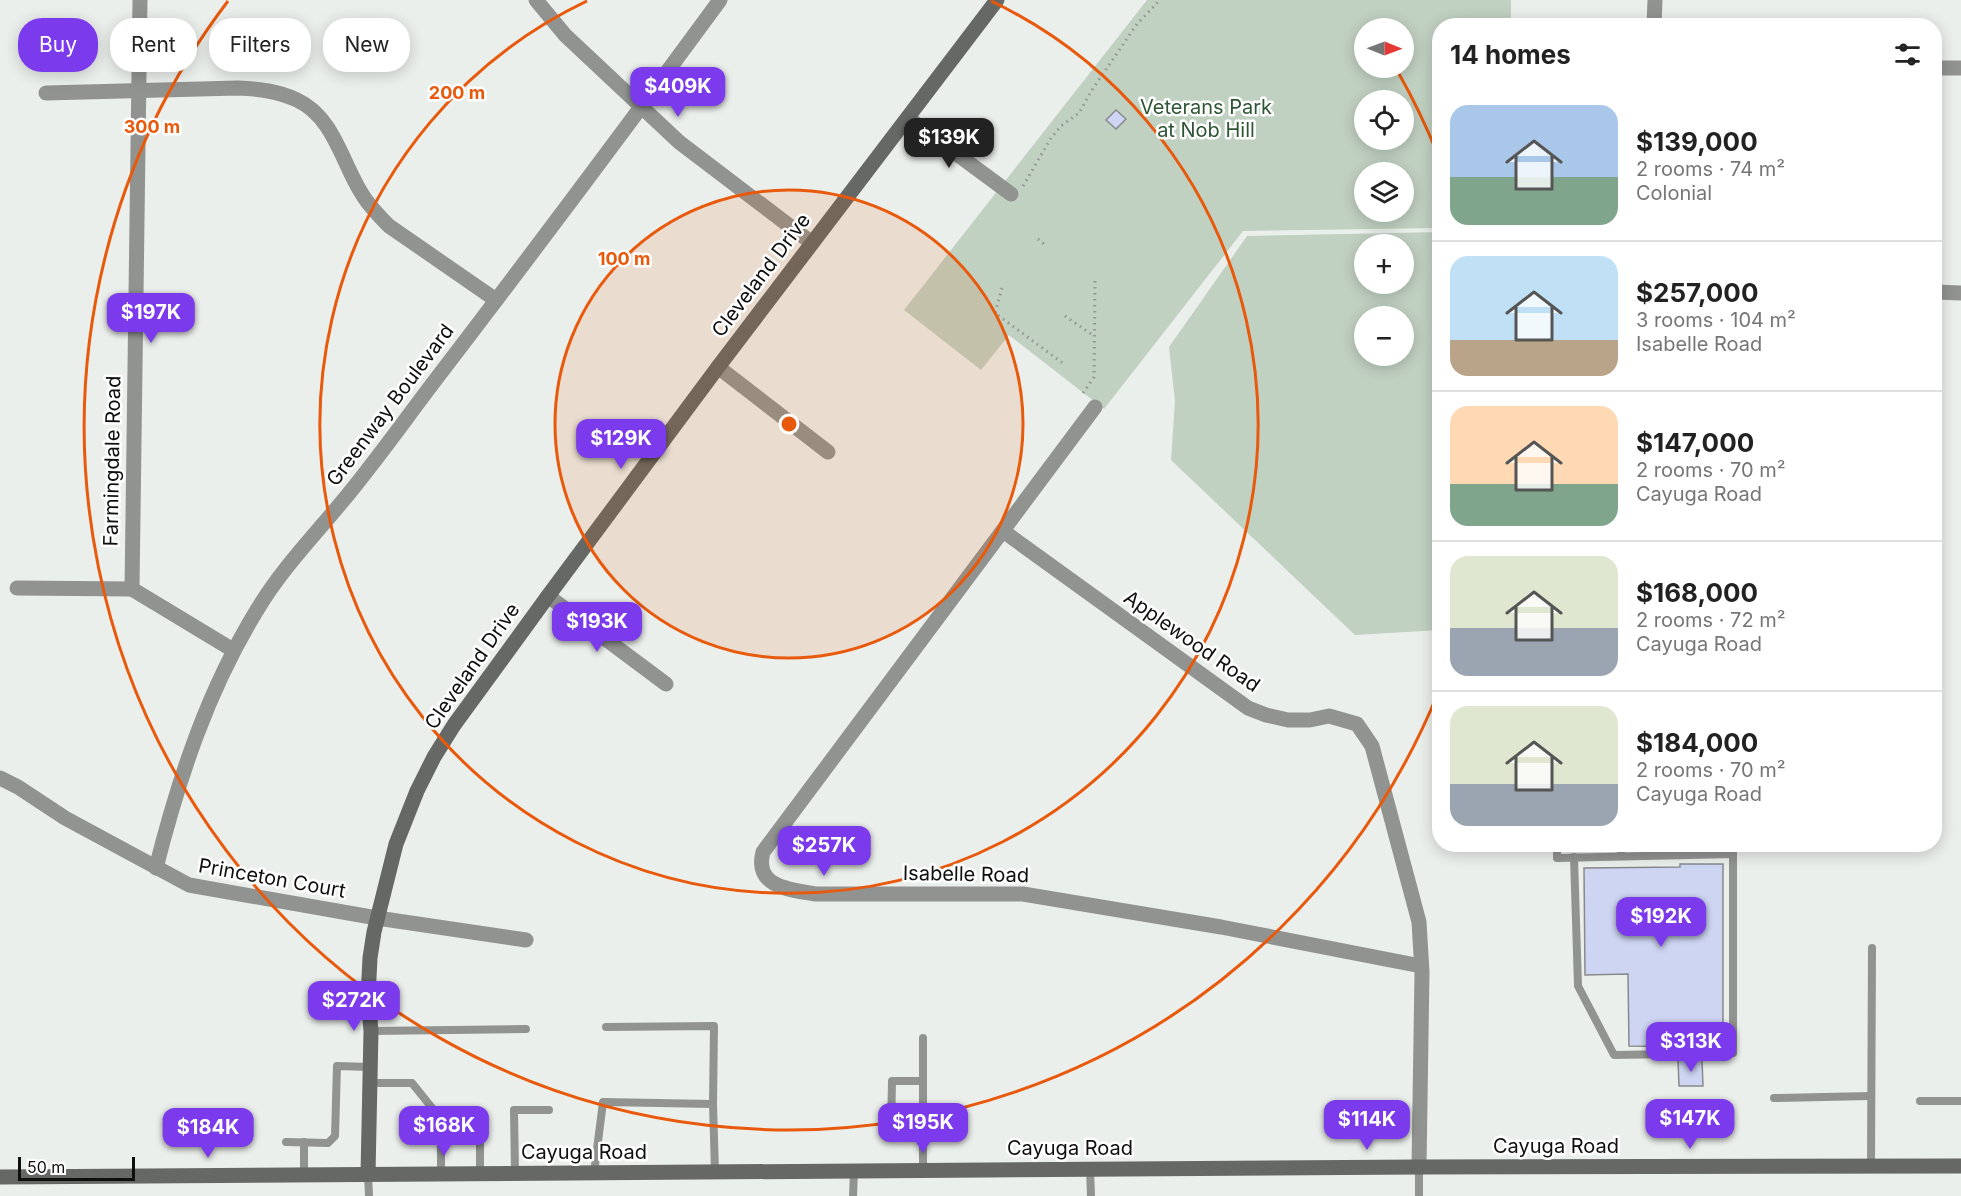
<!DOCTYPE html>
<meta charset="utf-8">
<style>
body{margin:0;font-family:Inter,sans-serif;background:#f2f2f2;color:#222;height:100vh;display:flex;flex-direction:column;font-size:22px;white-space:nowrap}
*{box-sizing:border-box;margin:0}
p{font-size:20px;color:#767676}
.icon{flex:none;width:33px;height:33px;fill:none;stroke:currentColor;stroke-width:2;stroke-linecap:round;stroke-linejoin:round}
.map{position:relative;flex:1;overflow:hidden}
.drawer{position:absolute;left:1432px;top:18px;width:510px;height:834px;display:flex;flex-direction:column;background:#fff;border-radius:24px;box-shadow:0 3px 15px #0003}
.drawer>*{flex:none}
.top-card{position:absolute;left:18px;top:18px;width:570px;height:54px;display:flex;gap:12px}
.needle{width:39px;rotate:91deg}
.buttons{position:absolute;left:1354px;top:18px;display:grid;gap:12px}
.buttons a{display:grid;place-items:center;width:60px;height:60px;border-radius:50%;background:#fff;box-shadow:0 3px 15px #0003;font-size:30px}
.scale{position:absolute;left:18px;bottom:15px;width:117px;box-sizing:border-box;padding-left:6px;border:3px solid #0e0f0e;border-top:0;font-size:16px;line-height:21px;white-space:nowrap;color:#0e0f0e;-webkit-text-stroke:4px #fff;paint-order:stroke}
.price{position:absolute;translate:-50% -51px;padding:0 14px;border-radius:12px;background:#7c3aed;color:#fff;font-size:20px;line-height:39px;filter:drop-shadow(0 2px 3px #0008)}
.price::after{content:'';position:absolute;left:50%;top:36px;width:18px;height:14px;margin-left:-9px;background:inherit;clip-path:polygon(0 0,100% 0,50% 100%)}
.price.on{background:#222;color:#fff}
ul{padding:0;list-style:none}
li{display:flex;align-items:center;gap:18px;height:150px;padding:0 18px}
li+li{border-top:2px solid #e0e0e0}
li span{display:grid;place-items:center;flex:none;width:168px;height:120px;border-radius:18px;color:#555}
li>.icon{margin-inline-start:auto}
span .icon{width:72px;height:72px;fill:#fffc;stroke-width:1}
li b{font-size:26px}
h2{display:flex;justify-content:space-between;align-items:center;height:72px;padding:0 18px;font-size:26px}
.pill{padding:0 21px;border-radius:24px;background:#fff;box-shadow:0 3px 15px #0003;font-size:21px;line-height:54px}
.pill.on{background:#7c3aed;color:#fff}
.map>svg:first-child{display:block}
</style>
<div class="map">
<svg width="1961" height="1196" viewBox="0 0 1961 1196">
<rect width="100%" height="100%" fill="#ebefeb"/>
<!-- green -->
<g fill="#c0d0c1" fill-rule="evenodd">
<path d="M1147,0H1511V25L1440,26V228L1243,231L1104,409L1009,335L981,370L904,310ZM1365,28H1404V68H1365ZM1365,100H1404V140H1365ZM1365,172H1404V212H1365Z"/>
<path d="M1440,232V630L1355,635L1171,460L1175,401L1169,347L1247,236ZM1404,244V284H1365V244ZM1404,316V356H1365V316Z"/>
</g>
<!-- building -->
<g fill="#ced5f3" stroke="#88898c" stroke-width="1.5">
<polygon points="1116,110 1126,119 1116,129 1106,120"/>
<polygon points="1680,864 1723,864 1723,1044 1702,1044 1702,1047 1629,1046 1628,974 1585,975 1584,868 1680,867"/>
<polygon points="1678,1060 1702,1060 1703,1086 1679,1086"/>
</g>
<g fill="none" stroke-linecap="round" stroke-linejoin="round">
<!-- path -->
<g stroke="#929592" stroke-width="3" stroke-dasharray="1.5 4.5" stroke-linecap="butt">
<polyline points="1023,186 1051,138 1061,126 1079,113 1092,90 1137,24 1160,0"/>
<polyline points="1038,239 1046,246"/>
<polyline points="1002,288 995,313 1064,364"/>
<polyline points="1065,316 1094,336"/>
<polyline points="1083,393 1094,377 1095,281"/>
</g>
<!-- lane -->
<g stroke="#919391" stroke-width="8">
<polyline points="1557,844 1557,858 1733,854"/>
<polyline points="1621,844 1621,856"/>
<polyline points="1574,857 1578,986 1614,1055 1733,1053 1733,844"/>
<polyline points="606,1027 714,1026 713,1104"/>
<polyline points="371,1031 526,1029"/>
<polyline points="370,1083 412,1083 441,1119 480,1119 480,1173"/>
<polyline points="1774,1098 1871,1096"/>
<polyline points="1920,1101 1961,1101"/>
<polyline points="923,1129 891,1129 892,1081 923,1081"/>
<polyline points="286,1142 328,1143 335,1136 337,1066 370,1067"/>
<polyline points="304,1142 304,1175"/>
<polyline points="1871,1166 1872,948"/>
<polyline points="1090,1169 1091,1196"/>
<polyline points="923,1170 923,1038"/>
<polyline points="515,1173 514,1110 549,1110"/>
<polyline points="594,1173 603,1102 713,1104 715,1172"/>
<polyline points="368,1174 369,1196"/>
<polyline points="441,1174 441,1119"/>
<polyline points="853,1196 854,1171"/>
<polyline points="1419,1196 1419,1167"/>
</g>
<!-- street -->
<g stroke="#919391" stroke-width="15">
<polyline points="140,0 132,589 233,650"/>
<polyline points="536,0 565,35 679,142 812,243"/>
<polyline points="1654,26 1655,0"/>
<polyline points="1935,68 1961,68"/>
<path d="M46,93L238,88C259,89 278,91 297,100C334,117 342,163 362,194C369,206 379,216 389,226L496,300"/>
<polyline points="908,118 1011,194"/>
<polyline points="1935,292 1961,293"/>
<polyline points="718,367 828,452"/>
<path d="M1095,407L763,852C754,887 790,890 816,894H1023L1221,927L1421,966"/>
<polyline points="1003,531 1248,708 1266,715 1288,720 1310,720 1329,716 1357,724 1372,746 1419,922 1422,972 1419,1167"/>
<polyline points="17,588 132,589"/>
<polyline points="548,596 666,684"/>
<polyline points="0,778 18,787 65,818 189,885 377,918 526,940"/>
<path d="M156,868C179,777 208,690 257,610C281,570 312,538 341,503C377,460 409,414 443,370C537,247 629,124 720,0"/>
</g>
<!-- secondary -->
<g stroke="#666866" stroke-width="15">
<polyline points="368,1174 371,1031 368,997 370,958 374,932 396,844 417,791 434,757 454,725 548,596 718,367 997,0"/>
<polyline points="0,1177 1419,1167 1961,1166"/>
</g>
</g>
<!-- distance rings -->
<circle cx="789" cy="424" r="234" fill="#e8590c" fill-opacity=".12"/>
<g fill="none" stroke="#e8590c" stroke-width="3">
<circle cx="789" cy="424" r="234"/>
<path d="M991 1A469 469 0 1 1 587 1"/>
<path d="M1438 693A703 703 0 1 1 228 1M1398 72A703 703 0 0 1 1438 155"/>
</g>
<g text-anchor="middle" stroke-width="5" stroke-linejoin="round" paint-order="stroke">
<!-- park labels -->
<g font-size="20" fill="#2e5634" stroke="#fff">
<text x="1206" y="114">Veterans Park<tspan x="1206" dy="23">at Nob Hill</tspan></text>
</g>
<!-- street labels -->
<g font-size="20" fill="#0e0f0e" stroke="#fff">
<text transform="translate(761 275) rotate(-53)" y="7">Cleveland Drive</text>
<text transform="translate(390 405) rotate(-53)" y="7">Greenway Boulevard</text>
<text transform="translate(112 461) rotate(-89)" y="7">Farmingdale Road</text>
<text transform="translate(1192 641) rotate(35)" y="7">Applewood Road</text>
<text transform="translate(472 666) rotate(-55)" y="7">Cleveland Drive</text>
<text transform="translate(966 874) rotate(1)" y="7">Isabelle Road</text>
<text transform="translate(272 878) rotate(10)" y="7">Princeton Court</text>
<text x="1556" y="1153">Cayuga Road</text>
<text x="1070" y="1155">Cayuga Road</text>
<text x="584" y="1159">Cayuga Road</text>
</g>
</g>
<circle cx="789" cy="424" r="9" fill="#e8590c" stroke="#fff" stroke-width="3"/>
<g font-size="18" text-anchor="middle" font-weight="bold" fill="#e8590c" stroke="#fff" stroke-width="5" stroke-linejoin="round" paint-order="stroke">
<text x="457" y="99">200 m</text>
<text x="152" y="133">300 m</text>
<text x="624" y="265">100 m</text>
</g>
</svg>
<div class="buttons">
<a><svg class="needle" viewBox="-14 -14 28 28"><path d="M0-13l5 13h-10z" fill="#e53935"/><path d="M0 13l5-13h-10z" fill="#767676"/></svg></a>
<a><svg class="icon" aria-label="locate" viewBox="0 0 24 24"><circle cx="12" cy="12" r="6"/><path d="M12 2v4M12 18v4M2 12h4M18 12h4"/></svg></a>
<a><svg class="icon" aria-label="layers" viewBox="0 0 24 24"><path d="M12 4l9 5-9 5-9-5zM3 14l9 5 9-5"/></svg></a>
<a>+</a>
<a>−</a>
</div>
<div class="scale">50 m</div>
<b class="price" style="left:678px;top:118px">$409K</b>
<b class="price on" style="left:949px;top:169px">$139K</b>
<b class="price" style="left:151px;top:344px">$197K</b>
<b class="price" style="left:621px;top:470px">$129K</b>
<b class="price" style="left:597px;top:653px">$193K</b>
<b class="price" style="left:824px;top:877px">$257K</b>
<b class="price" style="left:1661px;top:948px">$192K</b>
<b class="price" style="left:354px;top:1032px">$272K</b>
<b class="price" style="left:1691px;top:1073px">$313K</b>
<b class="price" style="left:1690px;top:1150px">$147K</b>
<b class="price" style="left:1367px;top:1151px">$114K</b>
<b class="price" style="left:923px;top:1154px">$195K</b>
<b class="price" style="left:444px;top:1157px">$168K</b>
<b class="price" style="left:208px;top:1159px">$184K</b>
<div class="top-card">
<a class="pill on">Buy</a>
<a class="pill">Rent</a>
<a class="pill">Filters</a>
<a class="pill">New</a>
</div>
<section class="drawer">
<h2>14 homes<svg class="icon" aria-label="filters" viewBox="0 0 24 24"><path d="M4 7h16M4 17h16"/><circle cx="9" cy="7" r="2"/><circle cx="15" cy="17" r="2"/></svg></h2>
<ul>
<li><span style="background:linear-gradient(#a9c7e8 60%,#7fa58c 0)"><svg class="icon" aria-label="home" viewBox="0 0 24 24"><path d="M3 11l9-7 9 7M6 9v11h12V9"/></svg></span><div><b>$139,000</b><p>2 rooms · 74 m²</p><p>Colonial</p></div></li>
<li><span style="background:linear-gradient(#bfe0f5 70%,#b9a48a 0)"><svg class="icon" aria-label="home" viewBox="0 0 24 24"><path d="M3 11l9-7 9 7M6 9v11h12V9"/></svg></span><div><b>$257,000</b><p>3 rooms · 104 m²</p><p>Isabelle Road</p></div></li>
<li><span style="background:linear-gradient(#ffd9b3 65%,#7fa58c 0)"><svg class="icon" aria-label="home" viewBox="0 0 24 24"><path d="M3 11l9-7 9 7M6 9v11h12V9"/></svg></span><div><b>$147,000</b><p>2 rooms · 70 m²</p><p>Cayuga Road</p></div></li>
<li><span style="background:linear-gradient(#dfe7d0 60%,#9aa5b1 0)"><svg class="icon" aria-label="home" viewBox="0 0 24 24"><path d="M3 11l9-7 9 7M6 9v11h12V9"/></svg></span><div><b>$168,000</b><p>2 rooms · 72 m²</p><p>Cayuga Road</p></div></li>
<li><span style="background:linear-gradient(#dfe7d0 65%,#9aa5b1 0)"><svg class="icon" aria-label="home" viewBox="0 0 24 24"><path d="M3 11l9-7 9 7M6 9v11h12V9"/></svg></span><div><b>$184,000</b><p>2 rooms · 70 m²</p><p>Cayuga Road</p></div></li>
</ul>
</section>
</div>
